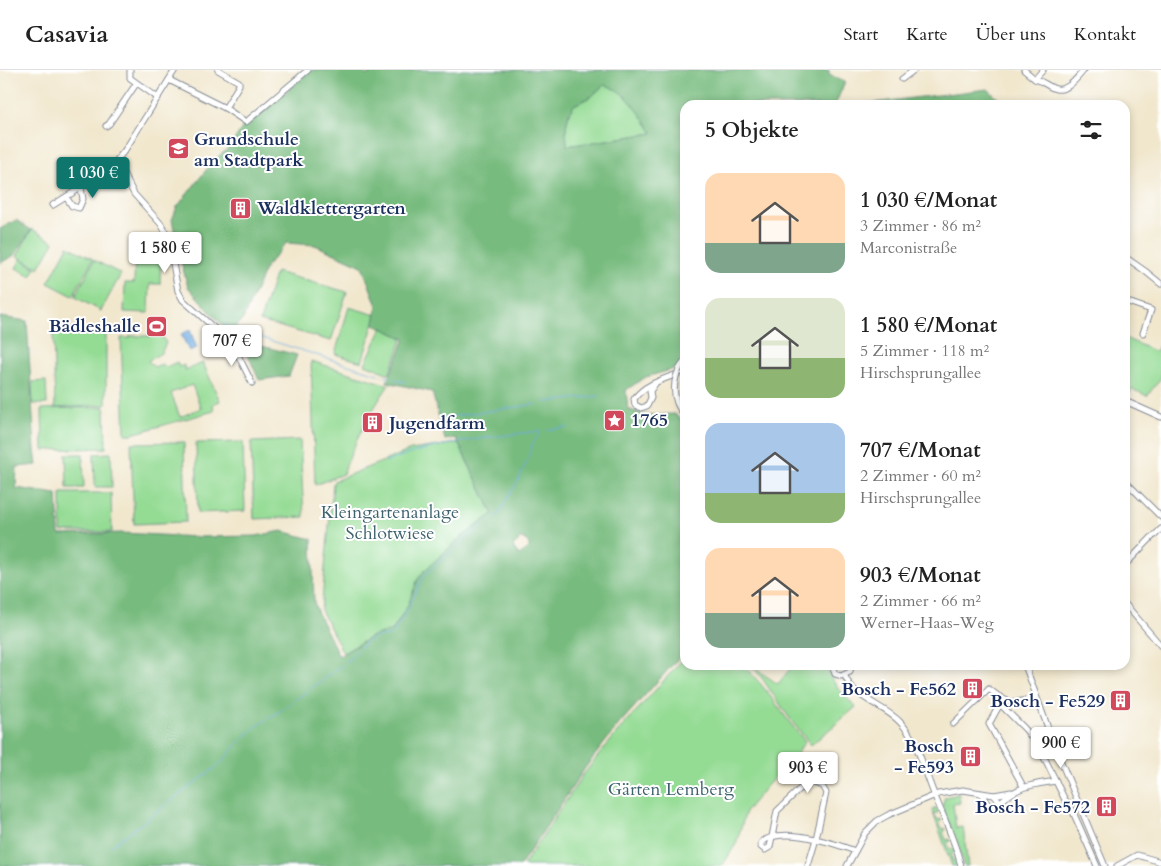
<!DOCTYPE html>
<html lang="de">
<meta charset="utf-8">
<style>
body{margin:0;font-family:Cardo,serif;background:#f2f2f2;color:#222;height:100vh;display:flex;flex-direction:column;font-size:19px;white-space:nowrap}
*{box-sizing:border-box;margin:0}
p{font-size:16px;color:#767676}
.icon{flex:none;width:28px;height:28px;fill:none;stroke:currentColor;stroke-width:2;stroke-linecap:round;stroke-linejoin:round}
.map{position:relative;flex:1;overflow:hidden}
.details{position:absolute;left:680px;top:30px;width:450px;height:570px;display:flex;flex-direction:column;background:#fff;border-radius:15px;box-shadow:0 2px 8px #0003}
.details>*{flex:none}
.price{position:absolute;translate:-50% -42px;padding:0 11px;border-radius:5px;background:#fff;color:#222;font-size:16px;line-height:32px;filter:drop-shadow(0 1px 2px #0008)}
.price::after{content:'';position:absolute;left:50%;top:30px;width:15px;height:11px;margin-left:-8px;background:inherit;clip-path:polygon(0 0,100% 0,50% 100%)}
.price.active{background:#0f766e;color:#fff}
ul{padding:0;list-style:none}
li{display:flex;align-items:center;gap:15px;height:125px;padding:0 25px}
li span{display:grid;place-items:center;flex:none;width:140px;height:100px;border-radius:15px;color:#555}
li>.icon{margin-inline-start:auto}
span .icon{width:60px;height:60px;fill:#fffc;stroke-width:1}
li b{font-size:21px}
h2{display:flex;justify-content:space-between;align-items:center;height:60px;padding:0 25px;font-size:21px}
header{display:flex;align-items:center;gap:30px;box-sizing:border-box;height:70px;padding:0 25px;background:#fff;border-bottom:1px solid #e0e0e0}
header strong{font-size:24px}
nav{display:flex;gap:28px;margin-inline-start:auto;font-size:18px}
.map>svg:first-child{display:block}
</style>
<header>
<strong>Casavia</strong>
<nav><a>Start</a><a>Karte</a><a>Über uns</a><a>Kontakt</a></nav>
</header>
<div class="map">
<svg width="1161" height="796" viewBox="0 0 1161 796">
<rect width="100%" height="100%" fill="#fff"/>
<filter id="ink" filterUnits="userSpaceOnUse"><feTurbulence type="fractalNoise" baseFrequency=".02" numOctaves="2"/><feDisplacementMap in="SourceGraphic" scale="10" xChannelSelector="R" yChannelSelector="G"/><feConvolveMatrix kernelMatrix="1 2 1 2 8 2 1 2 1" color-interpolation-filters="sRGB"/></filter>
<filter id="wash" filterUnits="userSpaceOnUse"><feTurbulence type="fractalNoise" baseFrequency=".0096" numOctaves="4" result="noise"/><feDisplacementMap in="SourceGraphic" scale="20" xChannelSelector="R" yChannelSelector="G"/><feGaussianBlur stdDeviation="1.12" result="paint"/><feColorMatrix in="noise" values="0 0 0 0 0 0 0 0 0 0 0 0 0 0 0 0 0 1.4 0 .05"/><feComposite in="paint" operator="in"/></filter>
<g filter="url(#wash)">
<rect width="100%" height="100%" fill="#f1e7cd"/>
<!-- green -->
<g fill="#94db94" stroke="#588579" fill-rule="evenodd">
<path d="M604,14C627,20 640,44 653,63L567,76L566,57L569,43L574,35L592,26Z"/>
<polygon points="32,159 54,172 39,198 17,186"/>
<polygon points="68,176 93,189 73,226 48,213"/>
<polygon points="135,185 161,186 160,214 150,214 149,243 124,242 125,213 134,213"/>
<polygon points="21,189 36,198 31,206 16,198"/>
<polygon points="94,190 121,204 101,241 75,227"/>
<polygon points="276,202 347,222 331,271 260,251"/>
<polygon points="349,237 376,245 362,292 335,284"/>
<polygon points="382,258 403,268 389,304 365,294"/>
<polygon points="106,259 106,335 55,338 53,260"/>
<path d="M130,266H162L166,273L161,283L148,291L154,297L162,294L166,297L177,292L179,297L184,295L185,300L203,293L220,331L213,334L214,341L132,364H125L121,268H130ZM192,315L201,338L180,347L171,323Z"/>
<polygon points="1125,268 1156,282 1161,271 1161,308 1147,326 1132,319 1127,327 1125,326"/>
<path d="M311,291L389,315C370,342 354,373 343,404L315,415Z"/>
<polygon points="46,311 47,334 33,334 32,312"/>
<polygon points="105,337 106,378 43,380 42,339"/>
<polygon points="300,370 304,447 254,449 251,372"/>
<polygon points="184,372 186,452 134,454 131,373"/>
<polygon points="243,372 245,441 198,443 196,373"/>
<polygon points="458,373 493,444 459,469 418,509 408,535 393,560 373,566 343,583 321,540 333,414 334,411 411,380"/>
<polygon points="111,383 112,417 95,417 94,384"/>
<polygon points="66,384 83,384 84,418 67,418"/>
<polygon points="61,423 111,423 112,462 61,462"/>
<path d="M685,587V595H742C768,617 782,646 805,671L795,687L772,710L746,741L736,774L722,796H523L583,705L602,681L622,657Z"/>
<path d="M750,595L778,614L793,595H826C831,612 843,625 856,637L811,675L793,653L759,604Z"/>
<polygon points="959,724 960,733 953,734 956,758 963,757 968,796 964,796 958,774 942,736 945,727"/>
<polygon points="937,738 939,742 934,744 938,750 941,749 942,750 939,753 942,759 945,758 946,760 943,762 946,770 950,769 951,771 947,773 950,780 954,779 955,782 951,784 953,791 957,790 958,793 955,796 952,796 932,740"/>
</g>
<!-- forest -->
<g fill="#77bb7e" stroke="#49756e" fill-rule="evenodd">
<path d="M311,0H363L366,5L380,0H829V5L845,12L835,35H685V296L646,307L626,320L628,339L644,345L675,344L685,352V581L620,653L585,698L520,796H0V247L27,251L35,380L37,395L17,397L16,418L57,424L59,465L122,463L197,467L256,466L282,461L312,469L314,532L318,544L339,586L373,566L393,560L408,535L418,509L425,500L459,469L493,444L456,368L445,370L432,322L387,312L405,269L374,254L377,236L362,196L315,175L286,173L266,197L243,249L230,264L188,217L183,199L172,150L177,137L214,90L229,78L244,55H248ZM604,15C627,20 640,44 653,63L567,76L566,57L569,43L574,35L592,26ZM521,468C526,470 530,472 529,478L519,485L513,477Z"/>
<polygon points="988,19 1005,35 855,35"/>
<polygon points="16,150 31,160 15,185 0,193 0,159"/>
<polygon points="242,271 297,285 289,306 259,310"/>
</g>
<!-- water -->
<polygon fill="#6eabdf" stroke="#446d9e" points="190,260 197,278 189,281 181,264"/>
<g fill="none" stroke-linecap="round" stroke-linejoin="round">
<!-- stream -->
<g stroke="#6eabdf" stroke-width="1">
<polyline points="224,253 232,258"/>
<polyline points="243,262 390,308"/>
<polyline points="394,309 405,312"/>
<polyline points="545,332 600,326"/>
<polyline points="454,346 537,334"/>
<polyline points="547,360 568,357"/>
<path d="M386,392C436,372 486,368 539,361"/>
<polyline points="346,592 365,573 375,567 389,566 394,562 409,537 424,505 476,460 498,445 520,407 527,391 533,373 541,361"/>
<polyline points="110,777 219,695 246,665 257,656 286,637 342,595"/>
</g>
</g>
</g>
<g filter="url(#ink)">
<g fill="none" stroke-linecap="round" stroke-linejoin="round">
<defs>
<g id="street">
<polyline points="130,0 130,8 158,28"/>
<polyline points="218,0 239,12 239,15 225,38"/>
<polyline points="1024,0 1035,9 1043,0"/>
<polyline points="902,9 914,0"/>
<path d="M1035,9C1042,11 1046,15 1053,18C1066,24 1077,8 1084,0"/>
<polyline points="169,10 225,38 246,52 308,0"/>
<polyline points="106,56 109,54 136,14"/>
<polyline points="115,93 122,101 134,124 161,154 168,166 178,221 183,230 223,266 231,271 252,313"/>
<polyline points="66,127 72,136 79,138 83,129 81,118"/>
<polyline points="53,135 108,101 125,80 175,0"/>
<polyline points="1125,187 1145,201 1161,214"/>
<polyline points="1125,231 1151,240 1143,263"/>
<path d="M655,314L650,321L651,328L647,336L641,338L635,335L634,329C645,313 668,308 685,301"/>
<polyline points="1125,331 1161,347"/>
<polyline points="1125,411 1161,447"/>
<polyline points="1155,465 1161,459"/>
<polyline points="1125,495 1152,467"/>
<polyline points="1125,534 1161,576"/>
<polyline points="832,595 835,604 841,606 850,602 851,595"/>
<polyline points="1025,595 1056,680 1105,796"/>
<path d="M845,606C853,628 884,635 900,652C917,669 925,702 934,724C944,748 955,771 961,796"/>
<path d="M953,654L989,619C1007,634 1014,636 1036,626"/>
<polyline points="1023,716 989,654 1000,634 1025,659 1036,673 1047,693 1065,730 1069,733 1097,796"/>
<polyline points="994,725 1011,722"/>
<path d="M1000,732C1020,715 1031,715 1056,711"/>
<path d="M808,796L816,769L826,723L822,716L809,711L803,716L777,741L770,777L765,780L761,777V773C780,755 833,773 855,781"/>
<path d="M847,796L865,763L877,751L888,745L938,724L963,720L994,725L1000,732C999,736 997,738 992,738L986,732L981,723"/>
<polyline points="1117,796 1137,785 1161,792"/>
</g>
</defs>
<!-- street casing -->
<use href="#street" stroke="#868b96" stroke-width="7"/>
<!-- street -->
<use href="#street" stroke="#fff" stroke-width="5"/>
<defs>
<path id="street-bridge" d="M684,292C671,308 671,330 685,346"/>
</defs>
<!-- street-bridge casing -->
<use href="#street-bridge" stroke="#868b96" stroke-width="7" stroke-linecap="butt"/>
<!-- street-bridge -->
<use href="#street-bridge" stroke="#fff" stroke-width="5"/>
</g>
</g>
<!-- icons -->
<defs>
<symbol id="school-square" viewBox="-11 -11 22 22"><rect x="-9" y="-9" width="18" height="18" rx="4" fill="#d1495b" stroke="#fff"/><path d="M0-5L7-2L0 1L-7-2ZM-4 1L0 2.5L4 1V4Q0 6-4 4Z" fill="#fff"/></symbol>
<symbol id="building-square" viewBox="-11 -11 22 22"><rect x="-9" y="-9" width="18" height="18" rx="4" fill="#d1495b" stroke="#fff"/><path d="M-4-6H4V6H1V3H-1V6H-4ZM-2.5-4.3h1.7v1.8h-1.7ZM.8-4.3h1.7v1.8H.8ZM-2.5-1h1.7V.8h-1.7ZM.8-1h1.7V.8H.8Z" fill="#fff"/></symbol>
<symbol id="stadium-square" viewBox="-11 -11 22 22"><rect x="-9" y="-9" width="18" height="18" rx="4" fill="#d1495b" stroke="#fff"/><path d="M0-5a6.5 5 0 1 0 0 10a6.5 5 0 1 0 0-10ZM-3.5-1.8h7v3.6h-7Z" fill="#fff"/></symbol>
<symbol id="sight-square" viewBox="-11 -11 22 22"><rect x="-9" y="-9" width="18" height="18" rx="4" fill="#d1495b" stroke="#fff"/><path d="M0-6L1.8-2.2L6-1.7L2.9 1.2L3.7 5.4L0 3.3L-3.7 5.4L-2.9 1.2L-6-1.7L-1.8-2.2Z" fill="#fff"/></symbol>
</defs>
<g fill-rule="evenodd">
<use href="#school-square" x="166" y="66" width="25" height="25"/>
<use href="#building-square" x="228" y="126" width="25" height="25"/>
<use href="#stadium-square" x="144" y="244" width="25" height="25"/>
<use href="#sight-square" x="602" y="338" width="25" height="25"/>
<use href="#building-square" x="360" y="340" width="25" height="25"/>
<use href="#building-square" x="960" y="606" width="25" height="25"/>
<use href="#building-square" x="1108" y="618" width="25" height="25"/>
<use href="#building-square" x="958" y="674" width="25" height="25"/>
<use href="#building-square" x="1094" y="724" width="25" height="25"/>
</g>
<g text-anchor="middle" stroke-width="4" stroke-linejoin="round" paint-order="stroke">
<!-- poi labels -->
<g font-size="18" font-weight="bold" fill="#1b2f5e" stroke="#fff" text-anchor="end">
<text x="194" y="75" text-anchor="start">Grundschule<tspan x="194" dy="21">am Stadtpark</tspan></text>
<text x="257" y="144" text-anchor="start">Waldklettergarten</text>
<text x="141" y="262">Bädleshalle</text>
<text x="631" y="356" text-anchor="start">1765</text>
<text x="389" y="359" text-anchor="start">Jugendfarm</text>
<text x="956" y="625">Bosch - Fe562</text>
<text x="1105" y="637">Bosch - Fe529</text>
<text x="954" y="682">Bosch<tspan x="954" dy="21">- Fe593</tspan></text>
<text x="1090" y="743">Bosch - Fe572</text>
</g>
<!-- park labels -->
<g font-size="18" fill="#3f636e" stroke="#fff">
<text x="390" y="448">Kleingartenanlage<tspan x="390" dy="21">Schlotwiese</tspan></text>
<text x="671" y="725">Gärten Lemberg</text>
</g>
</g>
</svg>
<b class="price active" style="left:93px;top:129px">1 030 €</b>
<b class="price" style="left:165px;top:204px">1 580 €</b>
<b class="price" style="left:232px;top:297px">707 €</b>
<b class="price" style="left:1061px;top:699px">900 €</b>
<b class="price" style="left:808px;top:724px">903 €</b>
<section class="details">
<h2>5 Objekte<svg class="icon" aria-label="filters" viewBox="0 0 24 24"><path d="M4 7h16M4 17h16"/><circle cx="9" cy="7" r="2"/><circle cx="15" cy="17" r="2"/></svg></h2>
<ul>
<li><span style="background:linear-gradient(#ffd9b3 70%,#7fa58c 0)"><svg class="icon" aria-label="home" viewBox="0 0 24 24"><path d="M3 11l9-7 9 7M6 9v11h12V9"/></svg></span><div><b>1 030 €/Monat</b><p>3 Zimmer · 86 m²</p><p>Marconistraße</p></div></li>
<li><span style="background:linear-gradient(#dfe7d0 60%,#8fb573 0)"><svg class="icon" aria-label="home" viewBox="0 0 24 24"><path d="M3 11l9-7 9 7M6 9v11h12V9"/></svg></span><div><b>1 580 €/Monat</b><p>5 Zimmer · 118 m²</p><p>Hirschsprungallee</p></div></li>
<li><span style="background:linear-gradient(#a9c7e8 70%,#8fb573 0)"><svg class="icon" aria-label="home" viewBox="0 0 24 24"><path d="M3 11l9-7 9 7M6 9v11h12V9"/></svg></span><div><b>707 €/Monat</b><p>2 Zimmer · 60 m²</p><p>Hirschsprungallee</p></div></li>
<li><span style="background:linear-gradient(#ffd9b3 65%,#7fa58c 0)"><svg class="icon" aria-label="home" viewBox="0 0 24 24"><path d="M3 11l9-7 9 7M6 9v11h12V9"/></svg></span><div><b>903 €/Monat</b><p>2 Zimmer · 66 m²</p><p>Werner-Haas-Weg</p></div></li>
</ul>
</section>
</div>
